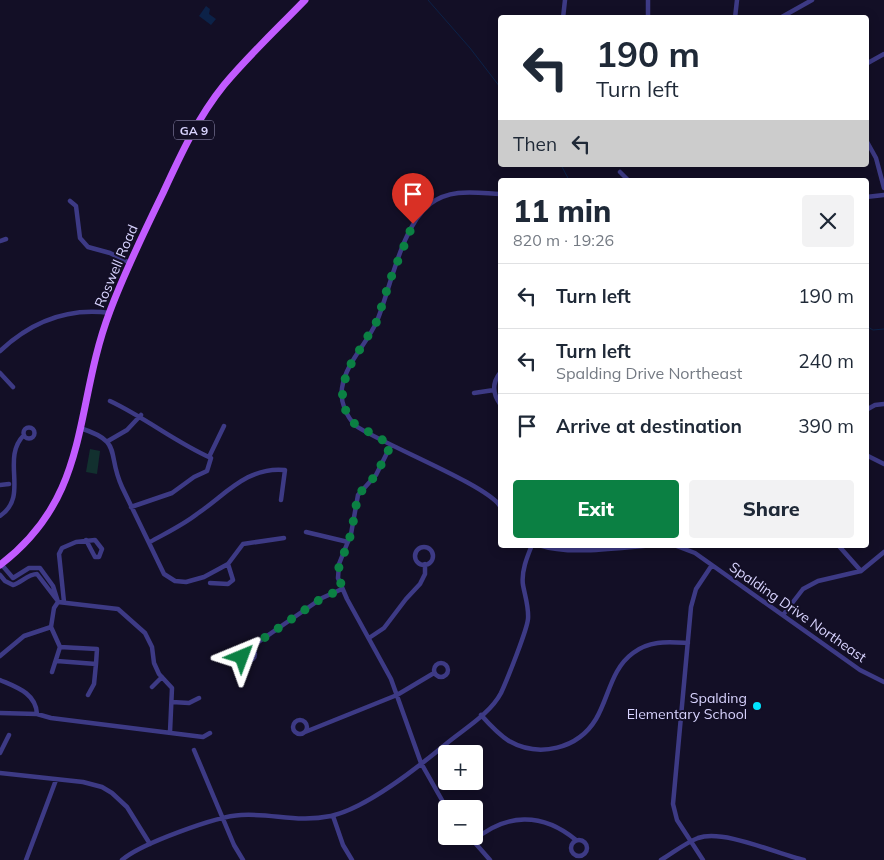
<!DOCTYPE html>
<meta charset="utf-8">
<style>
:root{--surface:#fff;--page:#f2f2f3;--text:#1f2937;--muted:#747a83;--line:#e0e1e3;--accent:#0b8043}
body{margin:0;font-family:Mulish,sans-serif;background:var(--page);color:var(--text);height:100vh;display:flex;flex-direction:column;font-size:19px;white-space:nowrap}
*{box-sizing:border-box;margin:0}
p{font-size:16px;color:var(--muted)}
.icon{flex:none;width:28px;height:28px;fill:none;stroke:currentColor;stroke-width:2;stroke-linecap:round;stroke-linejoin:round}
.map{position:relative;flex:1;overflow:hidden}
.drawer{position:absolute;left:498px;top:178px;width:371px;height:370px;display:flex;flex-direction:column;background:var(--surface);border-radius:5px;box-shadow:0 2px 12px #0003}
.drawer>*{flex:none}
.top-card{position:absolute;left:498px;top:15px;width:371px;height:152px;border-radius:5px;box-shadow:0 2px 12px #0003;background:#fff;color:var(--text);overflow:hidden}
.tools{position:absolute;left:438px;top:745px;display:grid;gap:10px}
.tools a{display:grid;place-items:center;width:45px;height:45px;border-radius:5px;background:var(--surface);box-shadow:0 2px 12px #0003;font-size:25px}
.pin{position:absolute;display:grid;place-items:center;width:42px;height:42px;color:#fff;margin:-51px -21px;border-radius:50% 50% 50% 0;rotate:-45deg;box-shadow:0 0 5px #0007}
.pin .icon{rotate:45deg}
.me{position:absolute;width:55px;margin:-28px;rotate:44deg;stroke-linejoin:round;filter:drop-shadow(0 0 4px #0008)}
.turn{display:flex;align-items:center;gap:18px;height:105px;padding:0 15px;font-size:22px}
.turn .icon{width:65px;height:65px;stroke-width:2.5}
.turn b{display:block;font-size:35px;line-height:42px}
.then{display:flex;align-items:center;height:48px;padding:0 15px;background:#0003;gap:10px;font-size:19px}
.round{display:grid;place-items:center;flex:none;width:52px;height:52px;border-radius:5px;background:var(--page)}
.summary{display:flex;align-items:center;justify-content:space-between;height:85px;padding:0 15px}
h1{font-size:30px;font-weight:800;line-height:38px}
.button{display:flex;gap:10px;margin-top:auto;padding:10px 15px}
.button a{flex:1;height:58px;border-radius:5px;background:var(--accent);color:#fff;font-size:20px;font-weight:800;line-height:58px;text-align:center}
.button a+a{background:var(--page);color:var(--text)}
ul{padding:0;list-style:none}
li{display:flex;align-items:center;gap:15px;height:65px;padding:0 15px;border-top:1px solid var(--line)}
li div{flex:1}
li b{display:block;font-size:19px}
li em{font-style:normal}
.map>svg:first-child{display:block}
.green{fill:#12302f}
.water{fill:#0c2248}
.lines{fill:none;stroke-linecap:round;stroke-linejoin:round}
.stream{stroke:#0c2248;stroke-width:1}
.street{stroke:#3d3a85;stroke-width:4.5}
.primary{stroke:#c25bff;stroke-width:7}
.route{stroke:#0b8043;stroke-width:9;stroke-dasharray:0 16.2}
.poi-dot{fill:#00e5ff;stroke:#130f26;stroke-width:2}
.labels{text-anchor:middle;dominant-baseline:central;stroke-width:4;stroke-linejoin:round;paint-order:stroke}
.shield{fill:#130f26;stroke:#9e99be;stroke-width:1}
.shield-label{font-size:12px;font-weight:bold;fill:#d9d4ff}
.street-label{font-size:14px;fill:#d9d4ff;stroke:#130f26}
.poi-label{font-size:14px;fill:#d9d4ff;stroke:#130f26;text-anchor:end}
</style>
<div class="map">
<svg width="884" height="860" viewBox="0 0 884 860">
<rect width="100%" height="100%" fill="#130f26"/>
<!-- green -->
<path class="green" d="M 90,449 L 100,451 L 97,474 L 86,472 Z"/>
<!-- water -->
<path class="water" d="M 206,6 L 210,9 L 209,14 L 216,19 L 211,25 L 199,16 Z"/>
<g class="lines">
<!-- stream -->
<path class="stream" d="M 428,0 L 470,48 L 500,87
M 561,165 L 569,180
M 866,326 L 873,330 L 884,329"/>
<!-- street -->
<path class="street" d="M 563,18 L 565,0
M 648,18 L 648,0
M 735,18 L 737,0
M 780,18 L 812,0
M 866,64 L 884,54
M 866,140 L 876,158 L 884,188
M 620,172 L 628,180
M 500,194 C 476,193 451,188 430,204 C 401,227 391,287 377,321 C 367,344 346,362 342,388 C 340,402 346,416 356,426 C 384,445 487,485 500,506
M 866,197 L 884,195
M 70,201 L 76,206 L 80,238 L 88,247 L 110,253 L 130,263
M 0,241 L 6,239
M 0,351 C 31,322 66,307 110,313
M 0,373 L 13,387
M 500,373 C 492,383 493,394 500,404
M 474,393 L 494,390
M 110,401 C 146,418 175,442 211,458 L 207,471 L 194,477 L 172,493 L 131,507
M 866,410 L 875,405 L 884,404
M23.5 433a5.5 5.5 0 1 1 11 0a5.5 5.5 0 1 1-11 0Z
M 80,428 C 124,442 106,452 122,487 L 164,574 L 175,581 L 186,582 L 204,577 L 228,564 L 243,544 L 284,538
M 108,441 L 127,430 L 141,415
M 391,445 L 376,475 L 358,495 L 351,534 L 339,564 L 338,578 L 347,599 L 391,679 L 421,763 L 447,809
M 866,455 L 884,464
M 209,457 L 224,426
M 0,485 L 9,484
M 0,516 C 30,496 0,459 24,435
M 306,532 L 348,542
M 150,542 C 166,533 183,525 197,514 C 225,495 248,466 285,470 L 281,500
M 539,545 C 571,556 621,547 656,545
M 674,545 L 695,553 L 860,670 L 884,682
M 838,545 L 861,571
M415 556a9 9 0 1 1 18 0a9 9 0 1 1-18 0Z
M 1,564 L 13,578 L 29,568 L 40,568 L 53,586 L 58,602
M 0,575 L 5,581 L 13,585 C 21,583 28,574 37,574 L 57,600
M 210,583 L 228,584 L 233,580 L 228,564
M 58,602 L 118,609 L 145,633 L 152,647 L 154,663 L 159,674 L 172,688 L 170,732
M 64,602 L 59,554 L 62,548 L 76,542 L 95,540 L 102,549 L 99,557 L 95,557 L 86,540
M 783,615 L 803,589 L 818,581 L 861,571 L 884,552
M 51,627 L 60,647 L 52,672
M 369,638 L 384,628 L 406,599 L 420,584 L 425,574 L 425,564
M 60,647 L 97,649 L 96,664
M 251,647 L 322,598 L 342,589
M241 654a7 7 0 1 1 14 0a7 7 0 1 1-14 0Z
M 0,656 L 24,636 L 51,627 L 54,608 L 58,602
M 57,661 L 96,664 L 94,684 L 88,695
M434 670a7 7 0 1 1 14 0a7 7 0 1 1-14 0Z
M 0,680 C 16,687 36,693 37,714
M 152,687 L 162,677
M 172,702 L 189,703 L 199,698
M 0,713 L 37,714 L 51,718 L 203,737 L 210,733
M 481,715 C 489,724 498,734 509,741 C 539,758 578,749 596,719 C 609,697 611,669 633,653 C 650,640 668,642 688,643
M293 727a7 7 0 1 1 14 0a7 7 0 1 1-14 0Z
M 305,732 L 397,695 L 434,673
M 194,750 L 234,845 L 243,860
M 0,753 L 9,735
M 0,773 L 83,782 L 102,787 L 112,793 L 127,807 L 150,844
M 333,816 L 343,845 L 352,860
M 469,836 L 490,860
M571 848a8 8 0 1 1 16 0a8 8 0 1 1-16 0Z
M 473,841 C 506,813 542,812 576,840
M 26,860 L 56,780
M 122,860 C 140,844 217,816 241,815 C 274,813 296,823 331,816 C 367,808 417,768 446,744 C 464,729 490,714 501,693 C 507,680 527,630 528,619 C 529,607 525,596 523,585 C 521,572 527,557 532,545
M 661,860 C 673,853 685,843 698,838 C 724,829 777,854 804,860
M 703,860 L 677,820 L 673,804 L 691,607 L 696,589 L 712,565"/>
<!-- primary -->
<path class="primary" d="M 0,565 C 92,495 73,408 110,311 C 125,271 144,232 163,193 C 180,156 198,117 224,85 C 249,55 278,28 305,0"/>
</g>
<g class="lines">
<!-- route -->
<path class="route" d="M 242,657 L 244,649 L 251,647 L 322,598 L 342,589 L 338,570 L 351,534 L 358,495 L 376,475 L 391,445 L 352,422 L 344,407 L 342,390 L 348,369 L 377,321 L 390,280 L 413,224"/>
</g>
<!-- markers -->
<circle class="poi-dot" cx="757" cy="706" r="5"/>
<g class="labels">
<!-- shield labels -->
<rect class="shield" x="174" y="120.5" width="40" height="19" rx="4"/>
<g class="shield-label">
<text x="194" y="130">GA 9</text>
</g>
<!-- street labels -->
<g class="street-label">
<text transform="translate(116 266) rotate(-67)">Roswell Road</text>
<text transform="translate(798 612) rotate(35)">Spalding Drive Northeast</text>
</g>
<!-- poi labels -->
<g class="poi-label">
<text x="747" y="698">Spalding<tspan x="747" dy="16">Elementary School</tspan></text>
</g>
</g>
</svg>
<div class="tools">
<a>+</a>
<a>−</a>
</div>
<div class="pin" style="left:413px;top:224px;background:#d93025"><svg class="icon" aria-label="arrive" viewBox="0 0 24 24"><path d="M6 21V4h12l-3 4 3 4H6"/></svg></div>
<svg class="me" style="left:242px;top:657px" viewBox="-20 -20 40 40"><path d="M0-17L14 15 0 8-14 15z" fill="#0b8043" stroke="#fff" stroke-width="4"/></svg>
<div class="top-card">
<div class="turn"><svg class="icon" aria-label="left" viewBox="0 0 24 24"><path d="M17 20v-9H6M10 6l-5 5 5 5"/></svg><div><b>190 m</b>Turn left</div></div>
<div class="then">Then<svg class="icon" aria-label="left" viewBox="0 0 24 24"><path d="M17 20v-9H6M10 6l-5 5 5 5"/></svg></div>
</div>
<section class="drawer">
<div class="summary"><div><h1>11 min</h1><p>820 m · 19:26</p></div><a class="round"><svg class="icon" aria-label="close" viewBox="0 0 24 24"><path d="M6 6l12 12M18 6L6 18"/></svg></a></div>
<ul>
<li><svg class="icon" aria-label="left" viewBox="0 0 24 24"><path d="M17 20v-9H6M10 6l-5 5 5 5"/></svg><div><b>Turn left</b></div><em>190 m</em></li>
<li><svg class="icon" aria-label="left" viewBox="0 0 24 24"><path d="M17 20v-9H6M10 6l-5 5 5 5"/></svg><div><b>Turn left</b><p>Spalding Drive Northeast</p></div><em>240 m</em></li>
<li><svg class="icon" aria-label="arrive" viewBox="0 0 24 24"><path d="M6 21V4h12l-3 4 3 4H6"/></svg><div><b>Arrive at destination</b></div><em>390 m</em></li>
</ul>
<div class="button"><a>Exit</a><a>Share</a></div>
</section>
</div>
